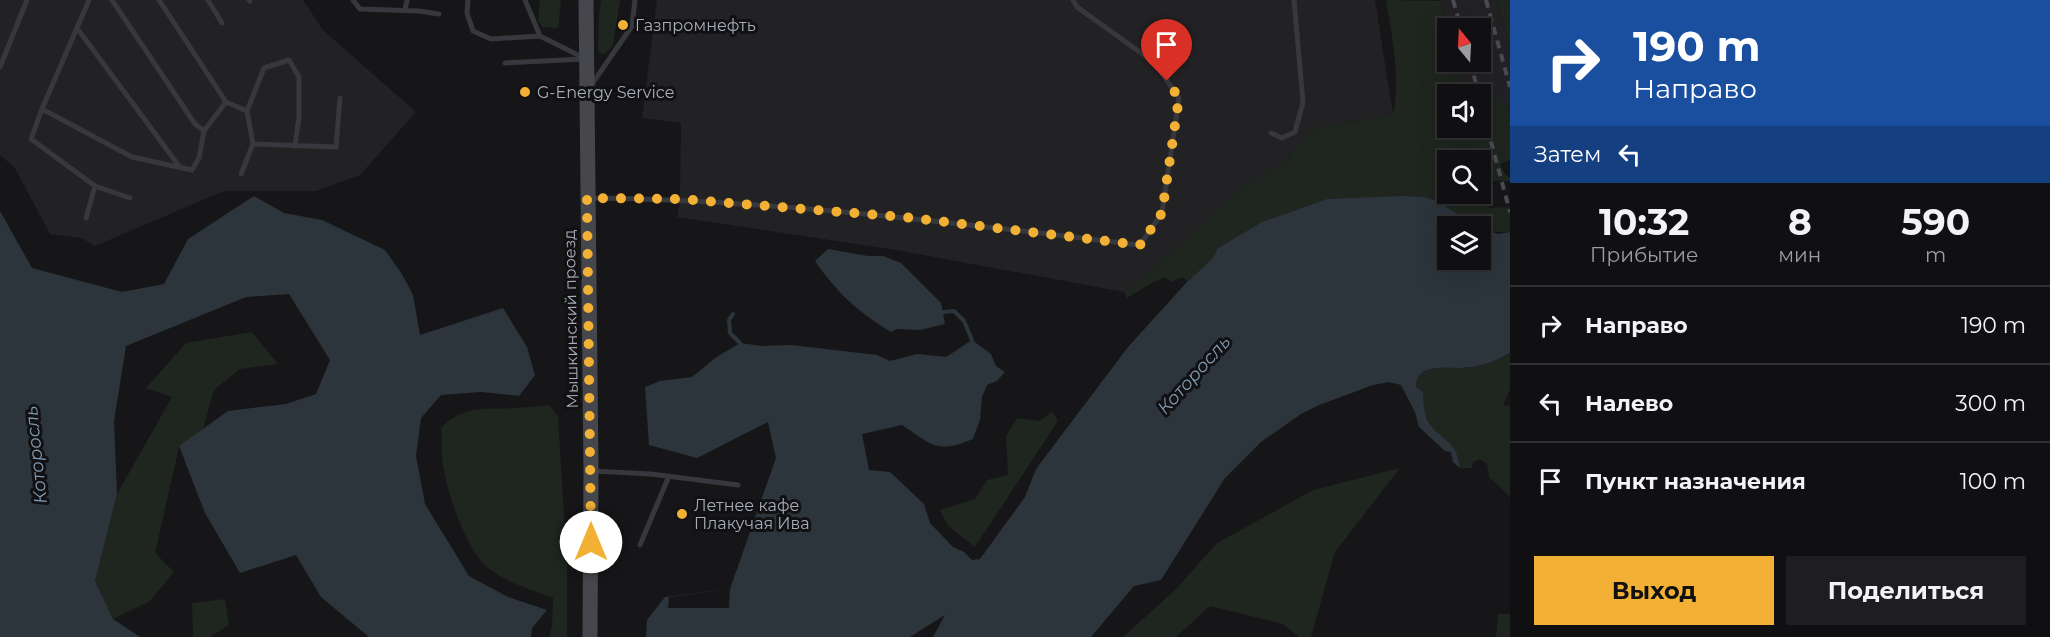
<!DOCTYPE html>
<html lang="ru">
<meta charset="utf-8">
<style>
:root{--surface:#101012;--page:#1e1e20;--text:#f1f3f6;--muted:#9c9d9f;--line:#303032;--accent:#f2b134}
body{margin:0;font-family:Montserrat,sans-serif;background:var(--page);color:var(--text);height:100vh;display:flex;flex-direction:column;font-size:22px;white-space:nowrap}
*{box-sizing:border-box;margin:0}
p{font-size:20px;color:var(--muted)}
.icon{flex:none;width:33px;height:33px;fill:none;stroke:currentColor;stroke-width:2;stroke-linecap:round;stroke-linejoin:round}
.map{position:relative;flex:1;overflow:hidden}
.drawer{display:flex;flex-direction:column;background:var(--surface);width:540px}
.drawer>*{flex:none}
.hud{background:#1a4fa0;color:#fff;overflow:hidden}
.needle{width:39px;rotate:342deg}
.tools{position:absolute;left:1437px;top:18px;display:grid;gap:12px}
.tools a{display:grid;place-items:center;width:54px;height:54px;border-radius:0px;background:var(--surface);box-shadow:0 6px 24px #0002,0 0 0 2px var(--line);font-size:30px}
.pin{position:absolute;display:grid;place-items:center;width:51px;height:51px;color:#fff;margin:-62px -26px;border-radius:50% 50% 50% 0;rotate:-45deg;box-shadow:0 0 6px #0007}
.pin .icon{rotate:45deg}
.me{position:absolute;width:66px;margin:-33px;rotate:0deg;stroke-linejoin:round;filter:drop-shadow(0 0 4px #0008)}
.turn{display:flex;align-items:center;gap:21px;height:126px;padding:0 24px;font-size:27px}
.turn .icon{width:78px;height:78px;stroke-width:2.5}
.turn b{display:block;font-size:42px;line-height:51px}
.then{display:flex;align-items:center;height:57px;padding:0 24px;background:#0003;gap:12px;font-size:22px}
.eta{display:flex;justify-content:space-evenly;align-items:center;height:102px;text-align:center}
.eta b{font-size:36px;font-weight:700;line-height:42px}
.button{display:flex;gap:12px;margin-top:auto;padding:12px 24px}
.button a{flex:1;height:69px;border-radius:0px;background:var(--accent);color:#111;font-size:24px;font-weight:700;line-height:69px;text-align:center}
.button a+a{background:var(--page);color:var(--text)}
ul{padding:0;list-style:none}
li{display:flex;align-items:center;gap:18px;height:78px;padding:0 24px;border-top:2px solid var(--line)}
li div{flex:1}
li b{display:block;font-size:22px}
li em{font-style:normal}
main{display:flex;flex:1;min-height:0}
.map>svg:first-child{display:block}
.built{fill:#222225}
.green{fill:#1e261f}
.water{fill:#2c353c}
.pier{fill:#161618}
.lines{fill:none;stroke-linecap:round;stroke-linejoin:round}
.stream{stroke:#2c353c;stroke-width:4}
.lane{stroke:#37383d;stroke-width:5}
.secondary{stroke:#45474d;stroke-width:15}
.rail{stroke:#4a4c52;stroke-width:4;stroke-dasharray:8 6;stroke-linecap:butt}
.route{stroke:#f2b134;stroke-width:10;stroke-dasharray:0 18}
.poi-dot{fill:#f2b134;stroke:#111113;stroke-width:2}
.labels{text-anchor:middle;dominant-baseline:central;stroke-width:6;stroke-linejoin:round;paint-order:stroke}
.poi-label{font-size:16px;fill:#a8adb8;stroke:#111113;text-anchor:start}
.street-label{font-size:16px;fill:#a8adb8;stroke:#111113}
.water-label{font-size:18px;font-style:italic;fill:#7f9bb3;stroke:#111113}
</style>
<main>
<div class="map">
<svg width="1510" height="637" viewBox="0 0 1510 637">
<rect width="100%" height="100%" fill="#161618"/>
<!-- built -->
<path class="built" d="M 0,0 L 303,0 L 323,30 L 416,112 L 360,175 L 316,191 L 224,191 L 95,246 L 81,238 L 50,234 L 15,168 L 0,155 Z
M 657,0 L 1375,0 L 1393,114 L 1309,130 L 1284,164 L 1246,184 L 1152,270 L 1124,292 L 896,250 L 677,217 L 680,199 L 681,123 L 642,118 Z
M 1441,0 L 1497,0 L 1510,50 L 1510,118 L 1508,110 L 1492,99 L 1481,102 L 1480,94 L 1465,94 L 1457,62 L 1480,62 L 1480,28 L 1448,28 Z"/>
<!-- green -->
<path class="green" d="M 540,0 L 561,0 L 558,28 L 542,27 L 538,20 Z
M 601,0 L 620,0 L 613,45 L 605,54 L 598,52 L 599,14 Z
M 1386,0 L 1441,1 L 1448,28 L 1448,62 L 1457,62 L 1465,94 L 1448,94 L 1448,128 L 1480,128 L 1481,102 L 1498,99 L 1505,104 L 1510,118 L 1510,160 L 1500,164 L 1505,174 L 1510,178 L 1510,181 L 1494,181 L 1481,175 L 1480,160 L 1448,160 L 1448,194 L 1463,194 L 1490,208 L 1510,207 L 1510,232 L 1490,232 L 1436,202 L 1327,199 L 1262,222 L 1218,248 L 1213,258 L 1187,282 L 1183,277 L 1172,282 L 1165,277 L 1150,284 L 1127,298 L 1124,292 L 1152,270 L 1236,193 L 1246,184 L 1284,164 L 1309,130 L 1393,114 C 1401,77 1392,37 1386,0 Z
M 1497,0 L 1510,0 L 1510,50 Z
M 252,332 L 278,364 L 240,369 L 214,390 L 203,429 L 179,447 L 155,553 L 174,572 L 150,601 L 113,619 L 95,581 L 117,494 L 172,397 L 146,388 L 186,343 Z
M 1510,353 L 1510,389 L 1503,405 L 1510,406 L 1510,497 L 1489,477 L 1487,464 L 1480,459 L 1473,462 L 1472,468 L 1460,468 C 1457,443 1439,440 1428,420 C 1423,412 1424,401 1423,392 L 1416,387 C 1416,365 1441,368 1456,368 C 1466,368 1479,366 1489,363 C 1496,361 1503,356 1510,353 Z
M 549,405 L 558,416 L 567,565 L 567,637 L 549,637 L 552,625 L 553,598 C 531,590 499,580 483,563 C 463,542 444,484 442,456 C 441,447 442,437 441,428 C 465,404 485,410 516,408 C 527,407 538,406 549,405 Z
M 1052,411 L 1058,421 L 975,547 L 948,526 L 940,510 L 975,499 L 987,480 L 1008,475 L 1006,436 L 1017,418 L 1040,421 Z
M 1400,468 L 1335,552 L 1311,637 L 1299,637 L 1283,624 L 1210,606 L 1176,637 L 1123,637 L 1176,589 L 1217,543 L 1313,490 Z
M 225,599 L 229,625 L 210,637 L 193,637 L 192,603 Z
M 1498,614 L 1510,614 L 1510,637 L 1496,637 Z"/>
<!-- water -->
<path class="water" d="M 254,196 L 284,213 L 322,220 L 385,250 L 402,274 L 413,295 L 420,335 L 503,308 L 527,347 L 535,375 L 519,396 L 481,392 L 441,395 L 421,418 L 416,456 L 425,504 L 469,576 L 508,597 L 547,610 L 532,628 L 531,637 L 369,637 L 321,597 L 296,555 L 240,573 L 205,513 L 179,446 L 228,411 L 286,404 L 316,394 L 330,360 L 289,294 L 246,297 L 126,346 L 114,421 L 117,494 L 95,581 L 113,619 L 140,637 L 0,637 L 0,211 L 32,268 L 122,292 L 164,284 L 188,239 Z
M 1402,196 L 1424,197 L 1436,201 L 1478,226 L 1448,226 L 1448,260 L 1480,260 L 1481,228 L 1498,234 L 1510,232 L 1510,353 C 1503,356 1496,361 1489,363 C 1479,366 1466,368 1456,368 C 1441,368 1416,365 1416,387 L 1423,392 C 1424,401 1423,412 1428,421 C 1441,442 1456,438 1460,468 L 1453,462 L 1451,452 L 1445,451 L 1419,427 L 1415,412 L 1401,385 L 1389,382 L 1373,385 L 1319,405 L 1301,414 L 1261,442 L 1225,478 L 1161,580 L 1134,586 L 1091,637 L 933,637 L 945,615 L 910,637 L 646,637 L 647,620 L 665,597 L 730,589 L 776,458 L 768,422 L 697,458 L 649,445 L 645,387 L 660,381 L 692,377 L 715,358 L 740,343 L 762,346 L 791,345 L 877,355 L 890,361 L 917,354 L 946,357 L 972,340 L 991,354 L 996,366 L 1005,372 L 997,381 L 987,385 L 982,397 L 980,420 L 973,439 C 937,454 932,445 902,425 L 862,434 L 869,470 L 890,472 L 924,504 L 930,523 L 953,547 L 964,552 L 972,560 L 980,559 L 1025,497 L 1036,469 L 1128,347 L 1187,282 L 1213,258 L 1218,248 L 1262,222 L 1327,199 Z
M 828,249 L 868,256 L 883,256 L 901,263 L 941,303 L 945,324 L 920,330 L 897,329 L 891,332 C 857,311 838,294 815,261 Z"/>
<!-- pier -->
<path class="pier" d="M 730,589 L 729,608 L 668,608 L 669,597 Z"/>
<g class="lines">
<!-- stream -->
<path class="stream" d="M 943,312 L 954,311 L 964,321 L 972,340
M 733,314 L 729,320 L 730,333 L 740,343"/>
<!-- lane -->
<path class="lane" d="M 112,0 L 195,124 L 204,131 L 199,158 L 192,170 L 132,157 L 42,109 L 31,139 L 95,186 L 130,198
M 159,0 L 226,102 L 247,111 L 253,144 L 336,147 L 340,98
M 208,0 L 222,23
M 249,0 L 250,1
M 353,0 L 360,9 L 419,11 L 439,14
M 468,0 L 467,13 L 473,31 L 491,39 L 540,36
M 525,0 L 540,36 L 584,58
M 405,10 L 407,0
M 77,28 L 179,166
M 505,63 L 584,59
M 0,67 L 27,0
M 592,84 L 632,26 L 635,0
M 42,109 L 89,0
M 247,111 L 264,68 L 289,60 L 299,77 L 299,117 L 295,146
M 204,131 L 226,102
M 1271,133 L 1282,138 L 1295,132 L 1303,102 L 1294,0
M 241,174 L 253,144
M 591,198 C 775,200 957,223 1140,245 L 1162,213 L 1179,98 L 1155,63 L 1077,7 L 1073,0
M 86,218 L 95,186
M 593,471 L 651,474 L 738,485
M 640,545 L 669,476"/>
<!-- secondary -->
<path class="secondary" d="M 586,0 L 591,471 L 590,637"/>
<!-- rail -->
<path class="rail" d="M 1453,0 L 1461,28
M 1486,0 L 1510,87
M 1470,62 L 1479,94
M 1480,101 L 1510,212"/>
</g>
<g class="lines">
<!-- route -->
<path class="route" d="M 591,542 L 587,198 L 680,199 L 903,217 L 1140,245 L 1162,213 L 1179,98 L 1167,81"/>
</g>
<!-- markers -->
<g class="poi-dot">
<circle cx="623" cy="25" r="6"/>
<circle cx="525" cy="92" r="6"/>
<circle cx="682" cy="514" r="6"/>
</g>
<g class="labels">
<!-- poi labels -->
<g class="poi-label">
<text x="635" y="25">Газпромнефть</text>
<text x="537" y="92">G-Energy Service</text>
<text x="694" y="505">Летнее кафе<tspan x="694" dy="18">Плакучая Ива</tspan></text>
</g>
<!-- street labels -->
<g class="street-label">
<text transform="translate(571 319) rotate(-91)">Мышкинский проезд</text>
</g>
<!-- water labels -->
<g class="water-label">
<text transform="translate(1194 375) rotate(-48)">Которосль</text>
<text transform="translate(36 455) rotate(-96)">Которосль</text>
</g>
</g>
</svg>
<div class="tools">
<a><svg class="needle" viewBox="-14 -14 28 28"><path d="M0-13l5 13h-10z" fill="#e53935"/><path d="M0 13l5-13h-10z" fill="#9c9d9f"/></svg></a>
<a><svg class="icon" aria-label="sound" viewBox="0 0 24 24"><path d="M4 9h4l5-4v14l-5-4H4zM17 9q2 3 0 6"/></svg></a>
<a><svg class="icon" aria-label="search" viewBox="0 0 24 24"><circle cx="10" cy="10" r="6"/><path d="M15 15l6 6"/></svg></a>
<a><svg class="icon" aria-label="layers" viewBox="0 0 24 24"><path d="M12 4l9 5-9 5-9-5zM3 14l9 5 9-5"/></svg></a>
</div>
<div class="pin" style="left:1167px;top:81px;background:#d93025"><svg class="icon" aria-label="arrive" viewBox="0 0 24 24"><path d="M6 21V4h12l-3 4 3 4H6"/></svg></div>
<svg class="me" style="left:591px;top:542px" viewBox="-20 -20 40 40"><circle r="19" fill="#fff"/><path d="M0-13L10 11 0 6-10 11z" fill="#f2b134"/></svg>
</div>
<section class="drawer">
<div class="hud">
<div class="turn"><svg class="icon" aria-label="right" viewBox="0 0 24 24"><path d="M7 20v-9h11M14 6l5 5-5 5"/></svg><div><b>190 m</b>Направо</div></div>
<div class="then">Затем<svg class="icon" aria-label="left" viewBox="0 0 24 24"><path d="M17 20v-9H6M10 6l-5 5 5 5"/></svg></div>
</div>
<div class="eta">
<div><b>10:32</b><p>Прибытие</p></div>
<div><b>8</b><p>мин</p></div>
<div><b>590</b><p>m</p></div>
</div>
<ul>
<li><svg class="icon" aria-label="right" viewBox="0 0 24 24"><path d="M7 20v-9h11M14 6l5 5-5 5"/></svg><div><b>Направо</b></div><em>190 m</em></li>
<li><svg class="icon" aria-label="left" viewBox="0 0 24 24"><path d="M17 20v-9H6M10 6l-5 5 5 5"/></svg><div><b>Налево</b></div><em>300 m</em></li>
<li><svg class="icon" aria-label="arrive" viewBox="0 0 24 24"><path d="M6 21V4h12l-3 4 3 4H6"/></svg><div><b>Пункт назначения</b></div><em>100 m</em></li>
</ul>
<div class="button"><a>Выход</a><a>Поделиться</a></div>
</section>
</main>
